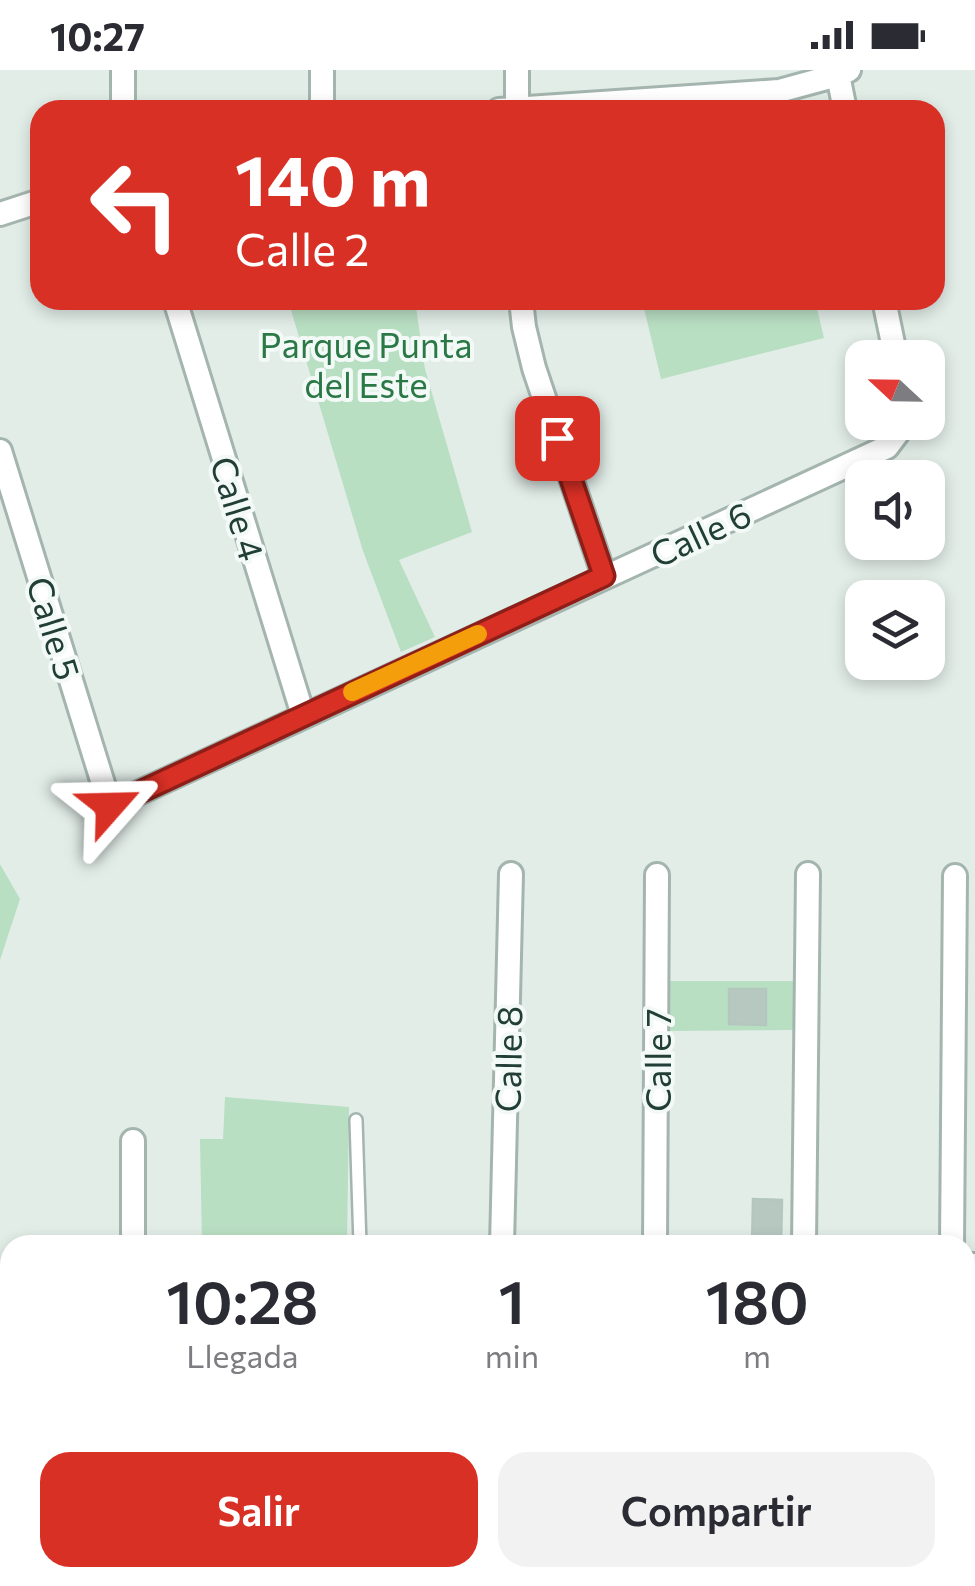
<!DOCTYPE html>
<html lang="es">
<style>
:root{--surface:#fff;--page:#f2f2f3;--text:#2b2b33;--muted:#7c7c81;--accent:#d93025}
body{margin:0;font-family:Commissioner,sans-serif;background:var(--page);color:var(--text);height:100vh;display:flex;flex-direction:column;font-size:38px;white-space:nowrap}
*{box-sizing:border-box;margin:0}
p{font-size:32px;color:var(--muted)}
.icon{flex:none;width:55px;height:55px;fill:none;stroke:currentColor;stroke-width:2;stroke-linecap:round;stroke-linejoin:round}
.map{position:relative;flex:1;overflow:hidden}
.panel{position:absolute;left:0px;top:1165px;width:975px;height:352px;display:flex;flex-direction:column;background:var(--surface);border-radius:30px 30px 0 0;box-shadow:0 5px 15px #0003}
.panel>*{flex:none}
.hud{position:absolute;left:30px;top:30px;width:915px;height:210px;border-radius:30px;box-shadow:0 5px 15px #0003;background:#d93025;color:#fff;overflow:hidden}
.needle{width:65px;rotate:292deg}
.fabs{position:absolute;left:845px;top:270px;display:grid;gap:20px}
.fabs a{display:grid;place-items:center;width:100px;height:100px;border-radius:20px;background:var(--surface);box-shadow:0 5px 15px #0003;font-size:50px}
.pin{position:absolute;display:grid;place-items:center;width:85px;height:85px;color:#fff;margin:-42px;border-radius:20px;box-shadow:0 5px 15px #0006}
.me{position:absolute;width:110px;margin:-55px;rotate:65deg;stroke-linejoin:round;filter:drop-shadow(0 0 8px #0008)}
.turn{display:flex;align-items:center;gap:35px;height:210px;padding:0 40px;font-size:45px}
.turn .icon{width:130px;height:130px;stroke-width:2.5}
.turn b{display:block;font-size:70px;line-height:85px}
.eta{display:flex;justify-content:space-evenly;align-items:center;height:170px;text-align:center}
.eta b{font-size:60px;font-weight:600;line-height:70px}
.primary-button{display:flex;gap:20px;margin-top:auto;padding:20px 40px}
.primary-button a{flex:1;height:115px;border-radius:30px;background:var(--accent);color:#fff;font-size:40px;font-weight:600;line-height:115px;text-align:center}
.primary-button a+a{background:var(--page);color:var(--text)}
.status{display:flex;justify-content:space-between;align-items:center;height:70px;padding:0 50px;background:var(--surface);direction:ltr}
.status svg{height:28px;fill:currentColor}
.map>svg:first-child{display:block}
.green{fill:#b9dfc3;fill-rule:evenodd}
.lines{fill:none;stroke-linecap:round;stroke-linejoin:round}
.river{stroke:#87cad5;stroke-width:45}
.building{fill:#b7c8c1;stroke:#b4c7bf;stroke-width:2.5}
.lane-casing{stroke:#a4b5af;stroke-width:16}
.street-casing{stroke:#a4b5af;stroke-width:28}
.lane{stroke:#fff;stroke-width:11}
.street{stroke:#fff;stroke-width:22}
.route-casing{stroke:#8d1f18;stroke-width:25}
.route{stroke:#d93025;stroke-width:18}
.slow{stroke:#f59e0b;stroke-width:18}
.labels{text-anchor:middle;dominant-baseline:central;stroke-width:8;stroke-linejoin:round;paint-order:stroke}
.park-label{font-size:35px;fill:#297846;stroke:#f3f9f6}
.street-label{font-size:35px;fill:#213f36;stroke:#f3f9f6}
</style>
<div class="status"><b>10:27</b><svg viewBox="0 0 49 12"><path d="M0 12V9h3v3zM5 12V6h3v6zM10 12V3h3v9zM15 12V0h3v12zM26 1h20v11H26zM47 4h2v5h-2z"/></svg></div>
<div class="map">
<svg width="975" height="1516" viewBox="0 0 975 1516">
<rect width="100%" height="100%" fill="#e2ede8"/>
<!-- green -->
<path class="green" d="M 288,230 L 415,230 L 425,299 L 472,462 L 399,490 L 435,567 L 401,582 L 363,481 Z
M 642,230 L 815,230 L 824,268 L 661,309 Z
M 0,794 L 20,829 L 0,890 Z
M 670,911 L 794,911 L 794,960 L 670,961 ZM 729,919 L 766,919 L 766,954 L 729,954 Z
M 225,1027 L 349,1037 L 347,1175 L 202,1175 L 200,1069 L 223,1069 Z
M 0,1316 L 10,1330 L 10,1508 L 213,1508 L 216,1516 L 0,1516 Z
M 414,1508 L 542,1508 L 542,1516 L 414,1516 Z
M 578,1508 L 780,1508 L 780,1516 L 578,1516 Z"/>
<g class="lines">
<!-- river -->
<path class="river" d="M 0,1397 L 10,1426
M 43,1508 L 46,1516"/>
</g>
<!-- building -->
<path class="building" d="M 729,919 L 766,919 L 766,955 L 729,954 Z
M 753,1129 L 782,1130 L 781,1175 L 752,1175 Z"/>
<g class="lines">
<defs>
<path id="lane" d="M 356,1050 L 360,1175
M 965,1336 L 975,1336
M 965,1467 L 975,1467"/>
<path id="street" d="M 838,5 L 845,40
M 123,40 L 123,0
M 322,40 L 322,0
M 499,40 L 779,21 L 838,5 L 849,0
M 517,40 L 517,0
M 0,144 L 40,131
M 175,230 L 303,645
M 521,230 L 524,257 L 534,298 L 604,506
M 884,230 L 896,288
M 0,381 L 110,736 L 887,377 L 902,357 L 903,352
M 133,1071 L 133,1175
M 502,1175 L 511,804
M 655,1175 L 657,805
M 804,1175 L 808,804
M 952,1175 L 955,806
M 965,1195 L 975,1195
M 334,1508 L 335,1516
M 561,1516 L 562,1508
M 799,1516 L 799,1508"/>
</defs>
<!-- lane casing -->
<use href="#lane" class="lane-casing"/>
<!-- street casing -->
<use href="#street" class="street-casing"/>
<!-- lane -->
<use href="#lane" class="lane"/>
<!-- street -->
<use href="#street" class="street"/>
</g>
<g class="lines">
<defs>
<path id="route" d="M 110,736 L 604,506 L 557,368"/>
</defs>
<!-- route casing -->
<use href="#route" class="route-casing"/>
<!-- route -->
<use href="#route" class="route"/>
<!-- slow -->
<path class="slow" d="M 352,622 L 478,564"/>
</g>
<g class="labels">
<!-- park labels -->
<g class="park-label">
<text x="366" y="273">Parque Punta<tspan x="366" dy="40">del Este</tspan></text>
</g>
<!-- street labels -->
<g class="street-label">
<text transform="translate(239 438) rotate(73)">Calle 4</text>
<text transform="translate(700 463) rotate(-25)">Calle 6</text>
<text transform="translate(55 558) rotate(73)">Calle 5</text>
<text transform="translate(507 989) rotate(-89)">Calle 8</text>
<text transform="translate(656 990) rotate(-90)">Calle 7</text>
</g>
</g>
</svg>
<div class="fabs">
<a><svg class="needle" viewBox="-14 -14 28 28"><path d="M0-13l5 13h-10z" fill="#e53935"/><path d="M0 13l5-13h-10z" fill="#7c7c81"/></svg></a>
<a><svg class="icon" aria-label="sound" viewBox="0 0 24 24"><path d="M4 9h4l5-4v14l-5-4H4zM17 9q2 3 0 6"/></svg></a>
<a><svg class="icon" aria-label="layers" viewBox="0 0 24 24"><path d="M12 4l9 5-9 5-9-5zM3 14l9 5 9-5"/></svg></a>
</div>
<div class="pin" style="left:557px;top:368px;background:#d93025"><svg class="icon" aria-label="arrive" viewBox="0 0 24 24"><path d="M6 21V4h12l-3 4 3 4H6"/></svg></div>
<svg class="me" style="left:110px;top:736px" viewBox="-20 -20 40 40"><path d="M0-17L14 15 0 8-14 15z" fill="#d93025" stroke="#fff" stroke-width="4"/></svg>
<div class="hud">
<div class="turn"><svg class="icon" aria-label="left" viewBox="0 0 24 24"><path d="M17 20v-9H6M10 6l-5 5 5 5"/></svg><div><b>140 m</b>Calle 2</div></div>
</div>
<section class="panel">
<div class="eta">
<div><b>10:28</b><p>Llegada</p></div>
<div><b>1</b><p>min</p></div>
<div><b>180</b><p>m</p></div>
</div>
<div class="primary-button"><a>Salir</a><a>Compartir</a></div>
</section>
</div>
